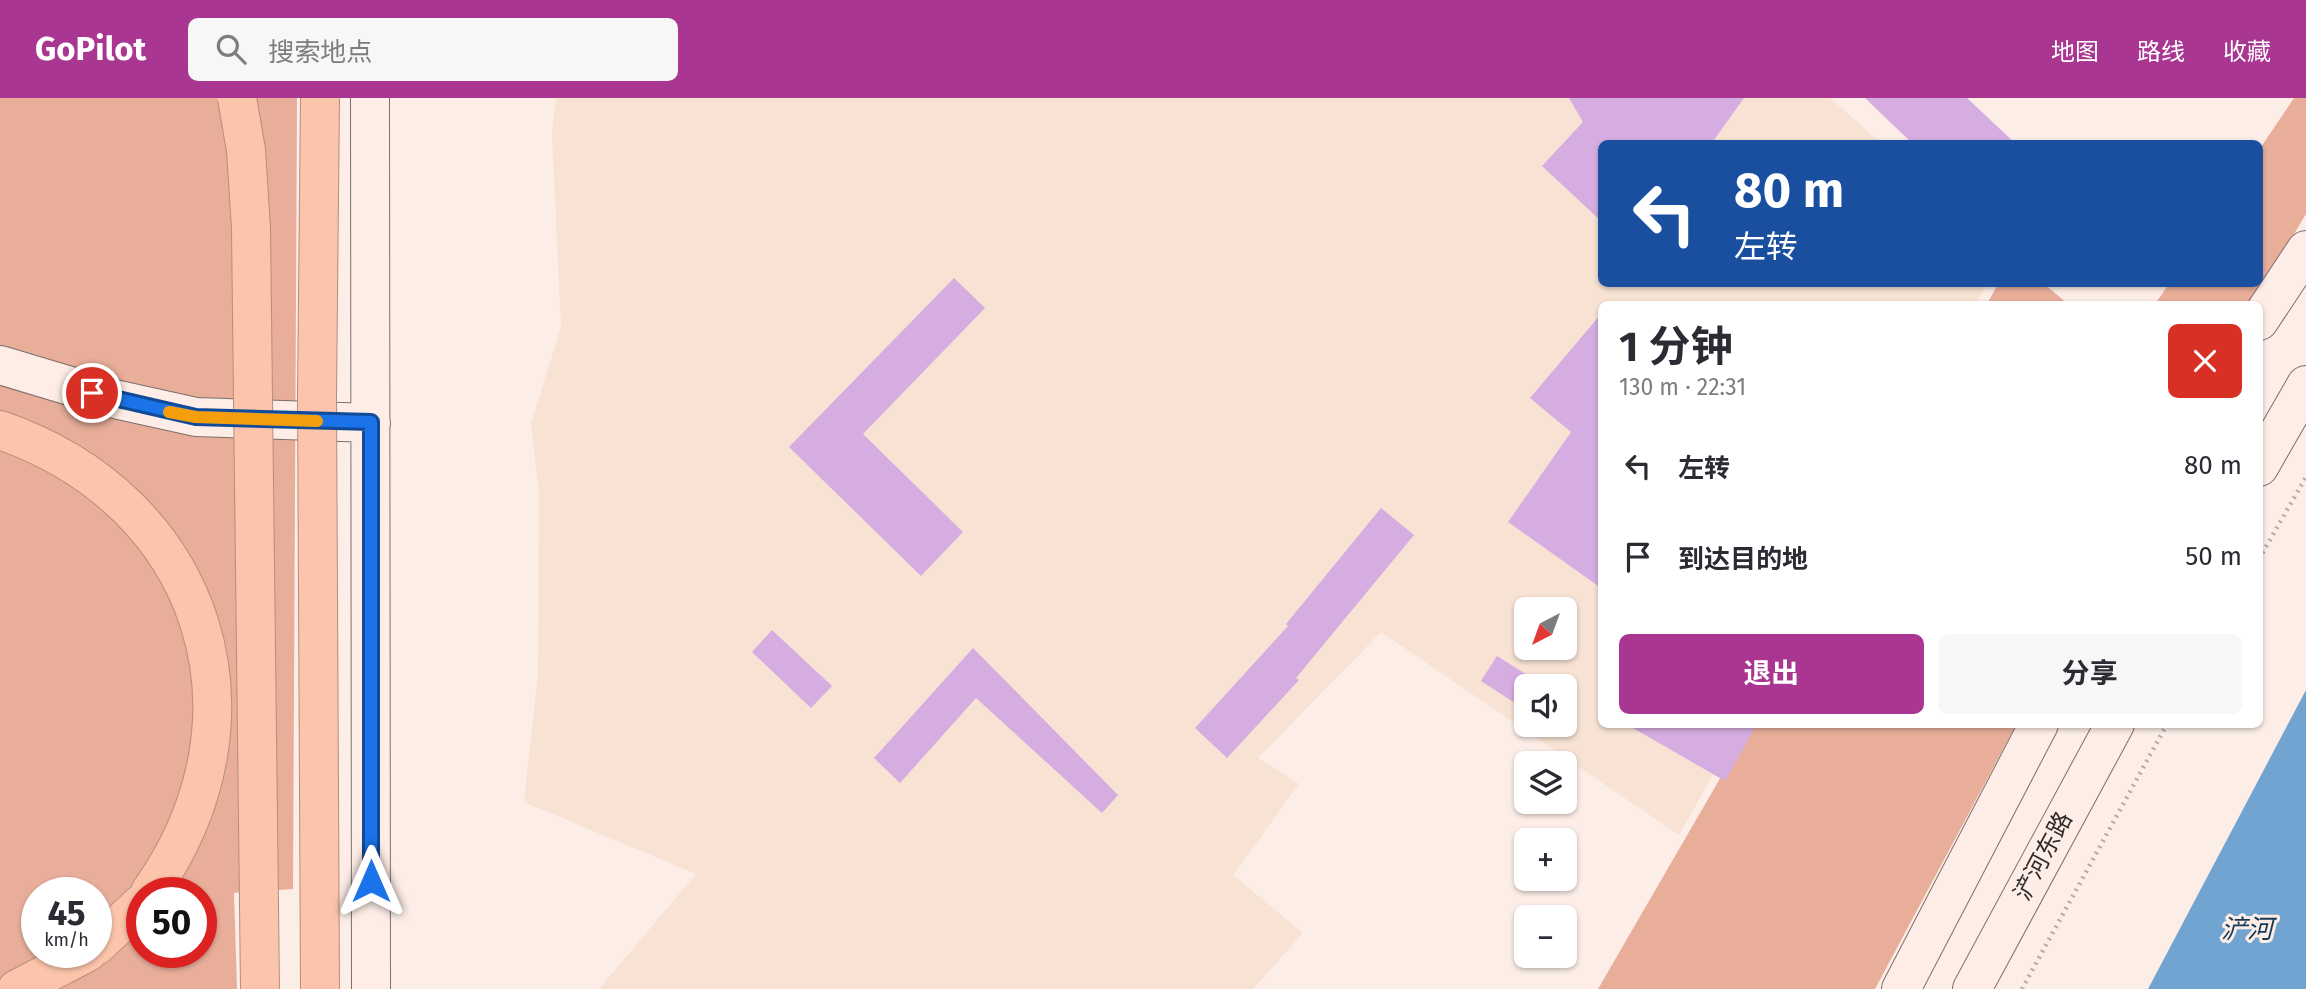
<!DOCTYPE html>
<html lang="zh">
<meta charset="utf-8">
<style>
:root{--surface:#fff;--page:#f7f7f7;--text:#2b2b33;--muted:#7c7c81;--accent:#a93691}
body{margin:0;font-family:"Fira Sans","Noto Sans SC",sans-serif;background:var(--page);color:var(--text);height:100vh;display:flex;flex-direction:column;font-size:26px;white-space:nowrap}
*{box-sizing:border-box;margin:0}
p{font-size:23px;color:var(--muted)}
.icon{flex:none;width:38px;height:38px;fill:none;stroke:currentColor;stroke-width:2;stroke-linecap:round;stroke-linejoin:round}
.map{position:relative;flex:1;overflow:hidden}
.panel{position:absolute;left:1598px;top:203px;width:665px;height:427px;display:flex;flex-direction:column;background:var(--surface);border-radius:10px;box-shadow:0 2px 5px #0004}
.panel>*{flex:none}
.guide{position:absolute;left:1598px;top:42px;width:665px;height:147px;border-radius:10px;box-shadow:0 2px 5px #0004;background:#1a4fa0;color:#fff;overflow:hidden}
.needle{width:46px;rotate:221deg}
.buttons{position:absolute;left:1514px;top:499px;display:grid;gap:14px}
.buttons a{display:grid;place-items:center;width:63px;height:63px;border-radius:10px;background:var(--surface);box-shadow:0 2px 5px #0004;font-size:35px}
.speed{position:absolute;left:21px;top:779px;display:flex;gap:14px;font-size:35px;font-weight:700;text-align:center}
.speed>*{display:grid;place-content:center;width:91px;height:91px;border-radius:50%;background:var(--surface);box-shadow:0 2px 5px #0004;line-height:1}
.speed small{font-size:18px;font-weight:400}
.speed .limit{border:10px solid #d22;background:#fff;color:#111}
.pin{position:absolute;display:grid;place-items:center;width:60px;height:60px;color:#fff;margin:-30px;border:4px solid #fff;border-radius:50%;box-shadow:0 2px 7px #0007}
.me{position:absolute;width:77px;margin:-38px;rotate:0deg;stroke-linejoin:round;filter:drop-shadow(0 0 5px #0008)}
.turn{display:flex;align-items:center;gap:24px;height:147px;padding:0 21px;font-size:32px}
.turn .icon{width:91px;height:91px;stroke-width:2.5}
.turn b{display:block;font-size:49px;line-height:60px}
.round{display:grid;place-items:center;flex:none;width:74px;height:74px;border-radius:10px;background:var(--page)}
.overview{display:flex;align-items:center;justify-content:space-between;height:119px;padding:0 21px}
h1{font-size:42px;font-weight:700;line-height:52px}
.cta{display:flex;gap:14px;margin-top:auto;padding:14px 21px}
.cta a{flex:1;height:80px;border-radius:10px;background:var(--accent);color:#fff;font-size:28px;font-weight:700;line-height:80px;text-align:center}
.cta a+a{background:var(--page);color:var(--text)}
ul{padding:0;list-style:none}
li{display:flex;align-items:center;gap:21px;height:91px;padding:0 21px}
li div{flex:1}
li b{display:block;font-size:26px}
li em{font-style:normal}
header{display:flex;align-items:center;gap:42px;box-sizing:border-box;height:98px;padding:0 35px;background:var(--accent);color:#fff}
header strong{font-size:33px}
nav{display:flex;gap:38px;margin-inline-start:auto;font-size:24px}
.search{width:490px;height:63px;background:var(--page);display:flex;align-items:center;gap:18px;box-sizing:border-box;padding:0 24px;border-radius:10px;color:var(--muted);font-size:26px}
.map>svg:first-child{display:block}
.industrial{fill:#f7e2d4;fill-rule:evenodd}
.green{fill:#e8ae9a;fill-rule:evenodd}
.water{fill:#72a4d1}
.building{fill:#d6ade1}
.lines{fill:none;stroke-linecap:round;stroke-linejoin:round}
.secondary-casing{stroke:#7c6f6a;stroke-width:40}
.highway-casing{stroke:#b48e7e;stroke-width:40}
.path{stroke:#b6aaa5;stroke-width:4.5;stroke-dasharray:2 5;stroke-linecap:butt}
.secondary{stroke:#feede6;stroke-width:38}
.highway{stroke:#fbc4ab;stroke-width:38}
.highway-bridge-casing{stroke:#b48e7e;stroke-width:40;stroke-linecap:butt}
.highway-bridge{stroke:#fbc4ab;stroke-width:38}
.route-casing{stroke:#114b97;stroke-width:18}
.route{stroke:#1a73e8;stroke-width:12}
.slow{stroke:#f59e0b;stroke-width:12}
.labels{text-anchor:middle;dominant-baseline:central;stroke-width:6;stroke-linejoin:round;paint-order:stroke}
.street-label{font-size:24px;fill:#302b29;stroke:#fcede7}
.water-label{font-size:26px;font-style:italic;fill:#143958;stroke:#fcede7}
</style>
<header>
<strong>GoPilot</strong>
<div class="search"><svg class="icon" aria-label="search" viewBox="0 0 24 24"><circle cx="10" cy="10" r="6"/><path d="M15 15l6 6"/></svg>搜索地点</div>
<nav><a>地图</a><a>路线</a><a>收藏</a></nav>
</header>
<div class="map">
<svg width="2306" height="891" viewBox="0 0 2306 891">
<rect width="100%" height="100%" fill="#fcede7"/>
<!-- industrial -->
<path class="industrial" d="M 556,0 L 1830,0 L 1881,45 L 1601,46 L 1601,186 L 1987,186 L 1976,206 L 1601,206 L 1601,626 L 1741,627 L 1679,737 L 1381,534 L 1258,660 L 1299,686 L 1233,777 L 1303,835 L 1253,891 L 599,891 L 696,776 L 524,704 L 538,576 L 539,393 L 531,326 L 561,229 L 552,35 ZM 1526,511 L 1564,511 L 1564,550 L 1526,550 ZM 1526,588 L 1564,588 L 1564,626 L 1526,626 Z"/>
<!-- green -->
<path class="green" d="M 0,0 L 297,0 L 293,791 L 234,795 L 237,891 L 0,891 ZM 37,794 L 96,794 L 96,854 L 37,854 ZM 142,794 L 201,794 L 201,854 L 142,854 Z
M 2294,0 L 2306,0 L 2306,116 L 2252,206 L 2155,206 L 2169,186 L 2259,186 L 2259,52 Z
M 1998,186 L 2044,186 L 2068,206 L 1987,206 Z
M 1751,627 L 2016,627 L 1875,891 L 1598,891 Z"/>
<!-- water -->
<path class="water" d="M 2306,592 L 2306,891 L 2148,891 Z"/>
<!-- building -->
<path class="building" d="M 1569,0 L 1744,0 L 1711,46 L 1601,46 L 1601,123 L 1542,68 L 1583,24 Z
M 1865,0 L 1967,0 L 2016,46 L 1913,46 Z
M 954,180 L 985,210 L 863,336 L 963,434 L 921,478 L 789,349 Z
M 1601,216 L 1601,490 L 1508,424 L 1571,334 L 1530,300 Z
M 1381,410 L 1414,437 L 1296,580 L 1299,582 L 1227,660 L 1195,630 L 1288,528 L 1286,526 Z
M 772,532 L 832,588 L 811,610 L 752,554 Z
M 973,550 L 1118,697 L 1102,715 L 976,600 L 900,685 L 874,660 Z
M 1497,558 L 1535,582 L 1530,588 L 1526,588 L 1526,595 L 1518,607 L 1481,583 Z
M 1626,626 L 1757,626 L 1725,683 Z"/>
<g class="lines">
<defs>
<path id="secondary" d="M 370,0 L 371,891
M 2259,223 L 2306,152
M 0,267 L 110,300 L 196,319 L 371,325
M 2259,369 L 2306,287
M 1901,891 L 2039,626
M 1972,891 L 2115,626"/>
<path id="highway" d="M 0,332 C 205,403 275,617 150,794
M 96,848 L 142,805
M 17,891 L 88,854"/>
</defs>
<!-- secondary casing -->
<use href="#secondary" class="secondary-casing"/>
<!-- highway casing -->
<use href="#highway" class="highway-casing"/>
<!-- path -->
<path class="path" d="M 2259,461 L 2306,379
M 2022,891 L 2167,626"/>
<!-- secondary -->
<use href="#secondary" class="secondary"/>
<!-- highway -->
<use href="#highway" class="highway"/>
<defs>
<path id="highway-bridge" d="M 237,0 L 246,52 L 251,130 L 260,891
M 320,0 L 317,298 L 320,891"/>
</defs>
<!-- highway-bridge casing -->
<use href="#highway-bridge" class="highway-bridge-casing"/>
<!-- highway-bridge -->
<use href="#highway-bridge" class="highway-bridge"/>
</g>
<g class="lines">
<defs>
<path id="route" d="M 92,295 L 196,319 L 371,324 L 371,783"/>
</defs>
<!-- route casing -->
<use href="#route" class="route-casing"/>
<!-- route -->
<use href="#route" class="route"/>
<!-- slow -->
<path class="slow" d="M 169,314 L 196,319 L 317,323"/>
</g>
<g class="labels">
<!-- street labels -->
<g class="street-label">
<text transform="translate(2043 758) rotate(-62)">浐河东路</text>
</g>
<!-- water labels -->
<g class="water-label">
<text x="2247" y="831">浐河</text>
</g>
</g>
</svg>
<div class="buttons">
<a><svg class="needle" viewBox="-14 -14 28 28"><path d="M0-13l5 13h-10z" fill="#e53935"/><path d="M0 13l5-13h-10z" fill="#7c7c81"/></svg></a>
<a><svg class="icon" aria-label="sound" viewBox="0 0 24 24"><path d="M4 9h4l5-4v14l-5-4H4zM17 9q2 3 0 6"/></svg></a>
<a><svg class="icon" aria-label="layers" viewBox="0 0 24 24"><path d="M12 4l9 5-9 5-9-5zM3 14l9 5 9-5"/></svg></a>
<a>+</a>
<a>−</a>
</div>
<div class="speed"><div>45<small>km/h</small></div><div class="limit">50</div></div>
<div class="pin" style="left:92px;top:295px;background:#d93025"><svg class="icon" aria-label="arrive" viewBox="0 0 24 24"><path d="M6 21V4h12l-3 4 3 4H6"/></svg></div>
<svg class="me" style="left:371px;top:783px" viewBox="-20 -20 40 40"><path d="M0-17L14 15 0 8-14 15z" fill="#1a73e8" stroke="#fff" stroke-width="4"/></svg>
<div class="guide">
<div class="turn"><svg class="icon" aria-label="left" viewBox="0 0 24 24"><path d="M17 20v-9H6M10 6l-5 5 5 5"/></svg><div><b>80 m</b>左转</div></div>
</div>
<section class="panel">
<div class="overview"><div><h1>1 分钟</h1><p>130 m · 22:31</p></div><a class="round" style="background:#d93025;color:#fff"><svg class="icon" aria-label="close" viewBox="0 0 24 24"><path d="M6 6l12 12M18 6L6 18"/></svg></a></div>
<ul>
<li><svg class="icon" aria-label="left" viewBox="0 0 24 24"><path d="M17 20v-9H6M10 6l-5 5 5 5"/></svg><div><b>左转</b></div><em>80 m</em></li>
<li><svg class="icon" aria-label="arrive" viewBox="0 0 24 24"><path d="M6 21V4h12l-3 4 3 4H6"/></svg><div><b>到达目的地</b></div><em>50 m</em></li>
</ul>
<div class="cta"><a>退出</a><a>分享</a></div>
</section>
</div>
